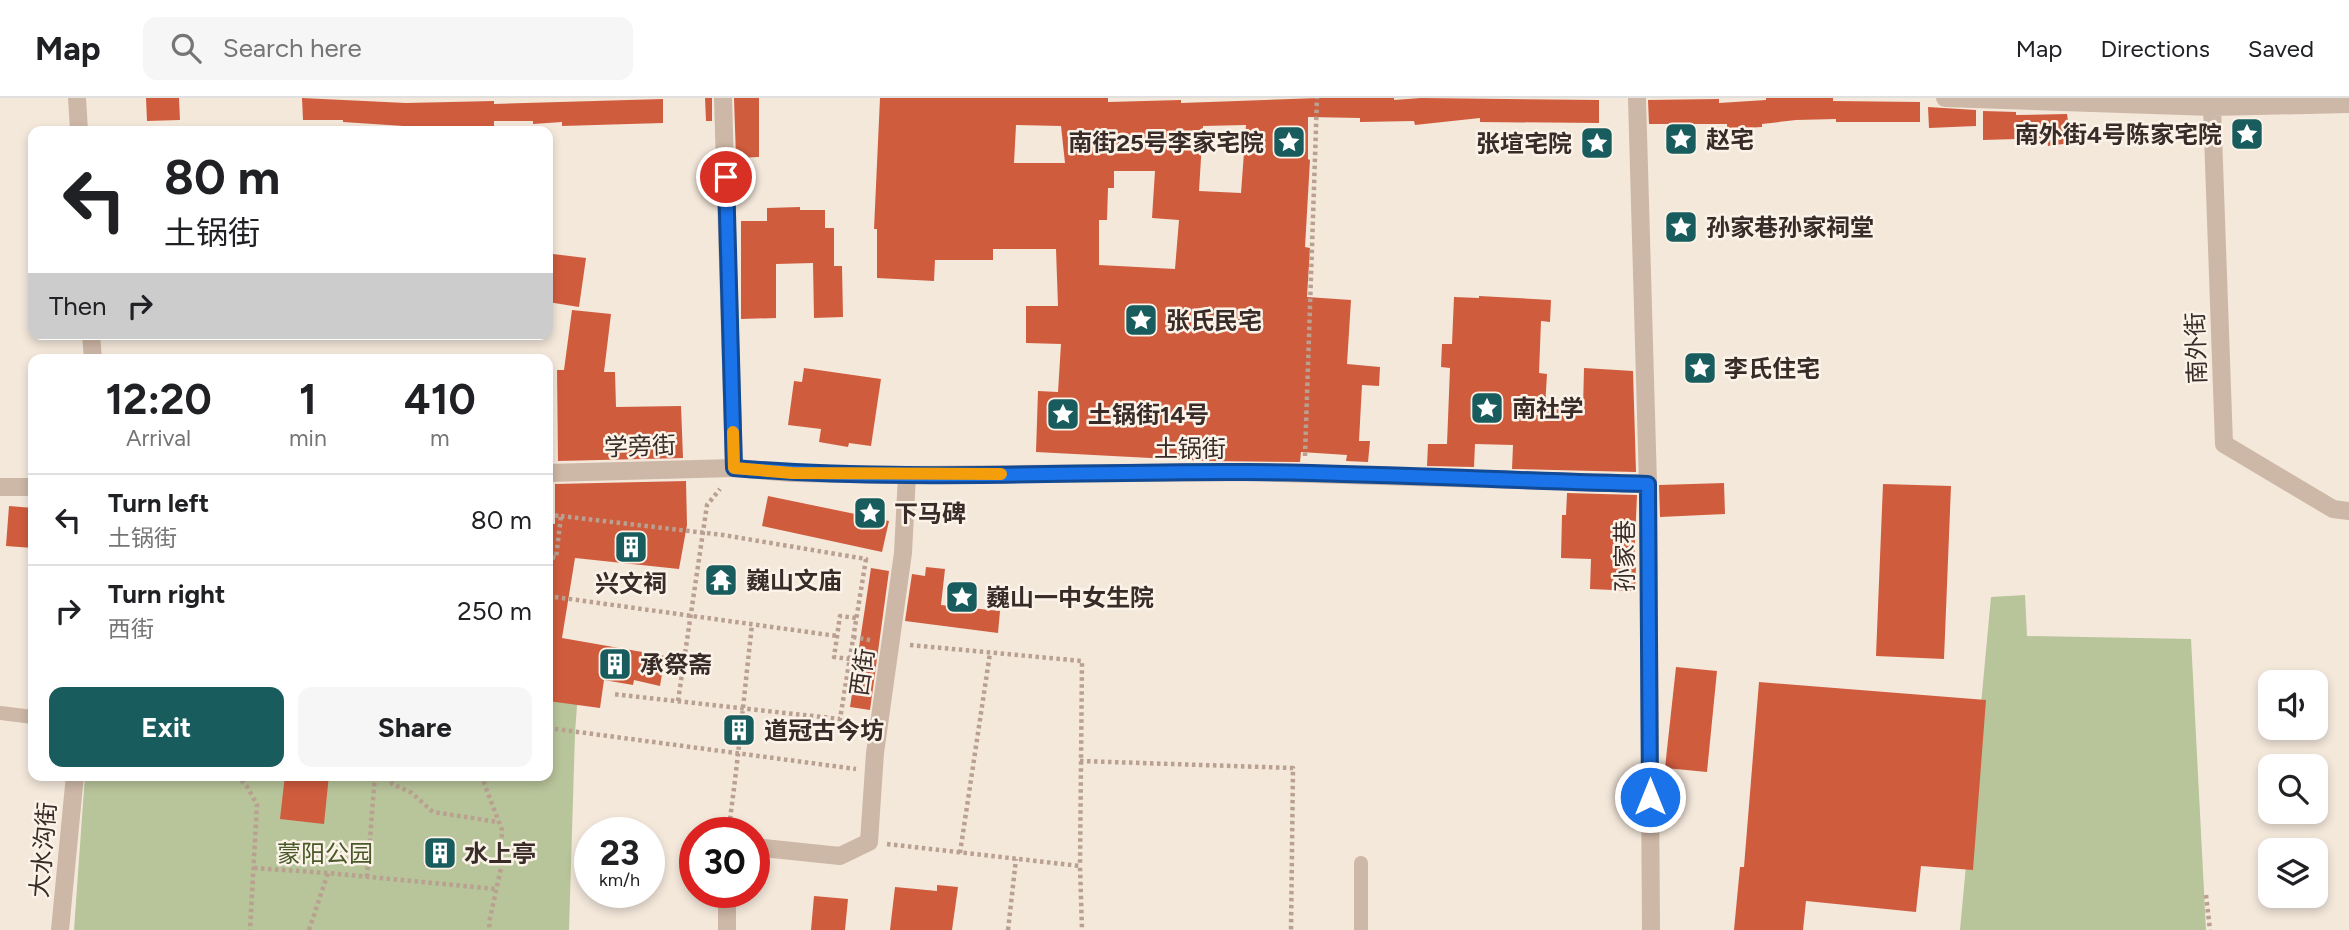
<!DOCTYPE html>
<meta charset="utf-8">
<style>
:root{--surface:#fff;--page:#f6f6f6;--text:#202124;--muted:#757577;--line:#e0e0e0;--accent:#195c5e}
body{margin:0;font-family:Figtree,"Noto Sans SC",sans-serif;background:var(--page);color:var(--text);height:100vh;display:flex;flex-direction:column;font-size:26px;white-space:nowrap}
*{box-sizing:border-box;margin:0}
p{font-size:23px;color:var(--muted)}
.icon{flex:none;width:38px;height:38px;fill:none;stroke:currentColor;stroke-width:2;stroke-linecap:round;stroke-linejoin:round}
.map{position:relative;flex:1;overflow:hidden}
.drawer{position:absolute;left:28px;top:256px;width:525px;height:427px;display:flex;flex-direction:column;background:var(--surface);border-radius:14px;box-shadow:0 4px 10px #0003}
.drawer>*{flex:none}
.guide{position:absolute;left:28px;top:28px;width:525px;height:214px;border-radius:14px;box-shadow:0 4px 10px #0003;background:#fff;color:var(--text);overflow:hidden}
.fabs{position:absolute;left:2258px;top:572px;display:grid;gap:14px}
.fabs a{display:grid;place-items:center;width:70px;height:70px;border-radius:14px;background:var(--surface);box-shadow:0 4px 10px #0003;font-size:35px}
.speed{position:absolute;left:574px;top:719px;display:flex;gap:14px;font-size:35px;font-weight:700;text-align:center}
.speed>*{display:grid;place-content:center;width:91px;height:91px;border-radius:50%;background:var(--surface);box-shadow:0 4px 10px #0003;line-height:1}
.speed small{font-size:18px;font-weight:400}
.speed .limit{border:10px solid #d22;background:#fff;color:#111}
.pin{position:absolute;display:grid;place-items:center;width:60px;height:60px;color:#fff;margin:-30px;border:4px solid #fff;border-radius:50%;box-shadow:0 2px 7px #0007}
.me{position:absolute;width:77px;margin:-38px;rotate:0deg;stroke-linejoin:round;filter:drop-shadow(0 0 5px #0008)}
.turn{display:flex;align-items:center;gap:24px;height:147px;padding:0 21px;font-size:32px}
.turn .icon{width:91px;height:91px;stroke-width:2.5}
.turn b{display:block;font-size:49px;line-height:60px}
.then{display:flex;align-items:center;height:66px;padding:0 21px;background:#0003;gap:14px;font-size:26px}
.eta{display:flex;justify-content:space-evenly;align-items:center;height:119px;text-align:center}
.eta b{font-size:42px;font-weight:700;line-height:49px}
.button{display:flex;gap:14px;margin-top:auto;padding:14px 21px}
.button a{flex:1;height:80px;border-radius:14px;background:var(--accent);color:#fff;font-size:28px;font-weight:700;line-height:80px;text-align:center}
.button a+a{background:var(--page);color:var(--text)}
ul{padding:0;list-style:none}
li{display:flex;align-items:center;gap:21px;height:91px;padding:0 21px;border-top:2px solid var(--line)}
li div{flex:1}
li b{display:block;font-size:26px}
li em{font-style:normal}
header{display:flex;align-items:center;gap:42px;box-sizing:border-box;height:98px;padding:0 35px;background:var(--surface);border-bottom:2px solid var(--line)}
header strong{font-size:33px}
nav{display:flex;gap:38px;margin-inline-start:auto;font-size:24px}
.search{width:490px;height:63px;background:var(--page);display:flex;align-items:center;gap:18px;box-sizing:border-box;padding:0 24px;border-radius:14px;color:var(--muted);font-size:26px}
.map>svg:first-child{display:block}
.green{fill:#b8c49a}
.building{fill:#d05c3e;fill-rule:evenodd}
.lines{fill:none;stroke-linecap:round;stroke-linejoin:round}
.path{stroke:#b9a090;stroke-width:4.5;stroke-dasharray:3.5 3.5;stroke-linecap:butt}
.service{stroke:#cdb7a6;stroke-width:14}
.pedestrian{stroke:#cdb7a6;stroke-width:18}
.minor{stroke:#cdb7a6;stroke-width:18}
.route-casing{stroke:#114b97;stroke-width:18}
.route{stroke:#1a73e8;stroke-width:12}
.slow{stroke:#f59e0b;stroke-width:12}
.labels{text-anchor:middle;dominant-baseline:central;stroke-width:5;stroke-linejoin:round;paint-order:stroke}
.poi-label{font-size:24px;font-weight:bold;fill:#392c28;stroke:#fbf2e8;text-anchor:start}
.street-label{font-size:24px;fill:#392c28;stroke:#fbf2e8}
.park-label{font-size:24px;fill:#495929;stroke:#fbf2e8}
</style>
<header>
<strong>Map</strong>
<div class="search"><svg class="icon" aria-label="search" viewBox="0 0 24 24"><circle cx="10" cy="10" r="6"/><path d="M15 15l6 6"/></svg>Search here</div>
<nav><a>Map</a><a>Directions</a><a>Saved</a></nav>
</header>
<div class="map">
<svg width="2349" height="832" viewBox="0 0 2349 832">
<rect width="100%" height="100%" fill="#f4e8db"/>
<!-- green -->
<path class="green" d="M 2025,497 L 2027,538 L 2191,541 L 2206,832 L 1960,832 L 1991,499 Z
M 548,576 L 579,581 L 575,635 L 569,832 L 74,832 L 85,677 L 548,677 Z"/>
<!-- building -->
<path class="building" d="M 146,0 L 179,0 L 180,22 L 147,23 Z
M 302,0 L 406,5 L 494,3 L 494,6 L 663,1 L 663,25 L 562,28 L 562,24 L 533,26 L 533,23 L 494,23 L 494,28 L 419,29 L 343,24 L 343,22 L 303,22 Z
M 705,0 L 712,0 L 712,23 L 706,23 Z
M 734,0 L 759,0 L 759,59 L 736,60 Z
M 880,0 L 1108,0 L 1108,4 L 1181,2 L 1181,5 L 1319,0 L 1394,0 L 1394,2 L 1421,0 L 1599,2 L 1599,25 L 1480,24 L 1480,20 L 1415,27 L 1414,23 L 1360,24 L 1360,20 L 1308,19 L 1308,61 L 1310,62 L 1305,149 L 1310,150 L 1307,199 L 1351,202 L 1347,266 L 1380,269 L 1379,288 L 1362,287 L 1359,343 L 1370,343 L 1368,364 L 1346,363 L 1347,357 L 1301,354 L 1300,364 L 1208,363 L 1036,354 L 1038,293 L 1058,294 L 1061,246 L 1026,245 L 1026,208 L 1058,208 L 1056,151 L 993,151 L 993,162 L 935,162 L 934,183 L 877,180 L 877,131 L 874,131 ZM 1016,27 L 1061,28 L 1065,65 L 1014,65 ZM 1246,27 L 1241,95 L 1199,93 L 1203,28 ZM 1114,73 L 1155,73 L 1152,120 L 1179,122 L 1175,171 L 1099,167 L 1099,122 L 1107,122 L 1108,90 L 1114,90 Z
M 1766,0 L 1833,0 L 1833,3 L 1920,4 L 1920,24 L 1836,24 L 1836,21 L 1796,22 L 1762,26 L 1762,29 L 1727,31 L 1727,26 L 1649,26 L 1648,2 L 1719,1 L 1719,5 L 1766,2 Z
M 1928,9 L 1976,12 L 1976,28 L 1929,30 Z
M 1983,13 L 2016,14 L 2016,17 L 2067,16 L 2071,45 L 2048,48 L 2047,40 L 1983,42 Z
M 800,109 L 800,112 L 825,112 L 825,130 L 834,130 L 834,168 L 842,168 L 843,219 L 814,220 L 813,165 L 776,166 L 776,220 L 741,221 L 741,123 L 767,123 L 767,110 Z
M 553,156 L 586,160 L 579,209 L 548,204 Z
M 1479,198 L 1551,202 L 1550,224 L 1541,223 L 1539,275 L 1547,276 L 1545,310 L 1583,311 L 1584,270 L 1633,273 L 1636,374 L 1512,371 L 1513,347 L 1475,346 L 1474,369 L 1427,368 L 1428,346 L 1447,346 L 1450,270 L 1441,269 L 1442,246 L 1452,246 L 1454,199 L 1479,200 Z
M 572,212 L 611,216 L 604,274 L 615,274 L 616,309 L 681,308 L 683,360 L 558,363 L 557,272 L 564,272 Z
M 804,270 L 881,281 L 871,348 L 849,345 L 848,349 L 819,344 L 821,331 L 788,327 L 794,283 L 802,284 Z
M 686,383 L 687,427 L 679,471 L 575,460 L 562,540 L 665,558 L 660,588 L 634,582 L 633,587 L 604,582 L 600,610 L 548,603 L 548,425 L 555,426 L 555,386 Z
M 1724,385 L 1725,416 L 1660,419 L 1659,387 Z
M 1883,386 L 1951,388 L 1944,561 L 1876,558 Z
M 1567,395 L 1637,397 L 1634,466 L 1636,466 L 1635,493 L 1590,491 L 1591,461 L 1561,460 L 1562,417 L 1566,417 Z
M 768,398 L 889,423 L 882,454 L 762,428 Z
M 9,408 L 33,410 L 33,450 L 6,448 Z
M 926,469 L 945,471 L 941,507 L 1000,513 L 998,535 L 905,523 L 912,476 L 925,478 Z
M 871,470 L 889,473 L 870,612 L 850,609 Z
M 1676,569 L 1717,573 L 1707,674 L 1665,670 Z
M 1759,584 L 1986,602 L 1973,772 L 1921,768 L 1916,814 L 1806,803 L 1803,832 L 1734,832 L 1740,769 L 1744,769 Z
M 285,677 L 329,677 L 324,726 L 280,721 Z
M 427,739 L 455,742 L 452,771 L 424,768 Z
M 937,787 L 958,789 L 952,832 L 890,832 L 895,789 L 937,793 Z
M 814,798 L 848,801 L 845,832 L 811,832 Z"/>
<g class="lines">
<!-- path -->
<path class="path" d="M 1305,358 L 1317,0
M 548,417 L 561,418 L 556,460 L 548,458
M 561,418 L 723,437 L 866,461 L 840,621 L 612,596
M 548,498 L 837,538
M 853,539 L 870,542
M 910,547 L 1082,563 L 1080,768
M 850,561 L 834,559 L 840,518 L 856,520
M 678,603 L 707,407 L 720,391
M 548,630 L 856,671
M 1080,663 L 1293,670 L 1291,832
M 237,677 L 248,690 L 257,707 L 250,832
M 389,677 L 392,686 L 412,695 L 433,714 L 498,724
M 481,677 L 502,732 L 501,770 L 489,825 L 490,832
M 728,735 C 738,666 744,596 752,527
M 887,746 L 1080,768 L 1082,832
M 960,755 L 990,555
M 254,770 L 328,775
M 367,779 L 375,677
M 2206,797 L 2210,832
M 309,832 L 328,775 L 496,791
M 1008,832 L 1016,761"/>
<!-- service -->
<path class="service" d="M 0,615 L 33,619
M 1361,832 L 1361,765"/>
<!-- pedestrian -->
<path class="pedestrian" d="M 77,0 L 79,33
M 1945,0 L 2212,9
M 91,236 L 93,261"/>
<!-- minor -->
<path class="minor" d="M 723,0 L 734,370
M 1637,0 L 1648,386 L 1651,832
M 2349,6 L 2212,9 L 2224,346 L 2333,411 L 2349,413
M 548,375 L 734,370 L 792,375 L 907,377 L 1248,374 L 1648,386
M 0,389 L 33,389
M 754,749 L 840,758 L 869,744 L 875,655 L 903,455 L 907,377
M 727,794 L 727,832
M 60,832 L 75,677"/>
</g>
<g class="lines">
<defs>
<path id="route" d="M 726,79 L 734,370 C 904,384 1076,373 1246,374 C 1380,375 1514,383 1648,386 L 1650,699"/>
</defs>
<!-- route casing -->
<use href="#route" class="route-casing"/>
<!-- route -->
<use href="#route" class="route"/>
<!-- slow -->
<path class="slow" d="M 733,334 L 734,370 L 792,375 L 1001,376"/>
</g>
<!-- icons -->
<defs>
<symbol id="sight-square" viewBox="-11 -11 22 22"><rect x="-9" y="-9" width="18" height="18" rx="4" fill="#195c5e" stroke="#fbf2e8"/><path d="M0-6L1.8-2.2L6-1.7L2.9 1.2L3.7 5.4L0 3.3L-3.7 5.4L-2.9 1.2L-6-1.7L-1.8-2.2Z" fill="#fff"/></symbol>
<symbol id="building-square" viewBox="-11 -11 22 22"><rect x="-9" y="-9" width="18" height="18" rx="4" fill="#195c5e" stroke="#fbf2e8"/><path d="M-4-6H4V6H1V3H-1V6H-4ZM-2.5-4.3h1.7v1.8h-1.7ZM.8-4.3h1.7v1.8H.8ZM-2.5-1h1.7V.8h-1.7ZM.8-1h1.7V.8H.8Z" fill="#fff"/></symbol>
<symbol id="temple-square" viewBox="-11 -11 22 22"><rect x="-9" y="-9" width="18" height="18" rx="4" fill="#195c5e" stroke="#fbf2e8"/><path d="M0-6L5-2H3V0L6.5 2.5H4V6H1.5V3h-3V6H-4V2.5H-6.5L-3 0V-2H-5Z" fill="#fff"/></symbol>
</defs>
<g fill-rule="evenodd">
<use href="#sight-square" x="2228" y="17" width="38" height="38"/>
<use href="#sight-square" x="1662" y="22" width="38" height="38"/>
<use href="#sight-square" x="1270" y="25" width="38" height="38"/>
<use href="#sight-square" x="1578" y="26" width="38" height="38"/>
<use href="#sight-square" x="1662" y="110" width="38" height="38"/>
<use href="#sight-square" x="1122" y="203" width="38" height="38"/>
<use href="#sight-square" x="1681" y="251" width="38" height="38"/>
<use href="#sight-square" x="1468" y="291" width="38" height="38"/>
<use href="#sight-square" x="1044" y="297" width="38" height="38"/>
<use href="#sight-square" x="851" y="396" width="38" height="38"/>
<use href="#building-square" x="612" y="430" width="38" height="38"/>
<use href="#temple-square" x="702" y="463" width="38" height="38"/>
<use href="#sight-square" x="943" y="480" width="38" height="38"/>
<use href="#building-square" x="596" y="547" width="38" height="38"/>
<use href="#building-square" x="720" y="613" width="38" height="38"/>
<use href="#building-square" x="421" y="736" width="38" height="38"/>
</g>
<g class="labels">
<!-- poi labels -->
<g class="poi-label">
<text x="2222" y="36" text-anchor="end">南外街4号陈家宅院</text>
<text x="1706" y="41">赵宅</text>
<text x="1264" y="44" text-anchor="end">南街25号李家宅院</text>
<text x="1572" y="45" text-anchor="end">张塇宅院</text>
<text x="1706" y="129">孙家巷孙家祠堂</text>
<text x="1166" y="222">张氏民宅</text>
<text x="1724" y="270">李氏住宅</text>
<text x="1512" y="310">南社学</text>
<text x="1088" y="316">土锅街14号</text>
<text x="894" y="415">下马碑</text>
<text x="746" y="482">巍山文庙</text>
<text x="631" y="485" text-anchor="middle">兴文祠</text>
<text x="986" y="499">巍山一中女生院</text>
<text x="640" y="566">承祭斋</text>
<text x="764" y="632">道冠古今坊</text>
<text x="464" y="755">水上亭</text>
</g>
<!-- street labels -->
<g class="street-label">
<text transform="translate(2196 250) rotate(-92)">南外街</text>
<text transform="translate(640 348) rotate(-2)">学旁街</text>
<text x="1190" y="350">土锅街</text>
<text transform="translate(1624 458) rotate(-90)">孙家巷</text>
<text transform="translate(862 574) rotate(-82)">西街</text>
<text transform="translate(43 752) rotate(-85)">大水沟街</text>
</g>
<!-- park labels -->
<g class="park-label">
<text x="325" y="755">蒙阳公园</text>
</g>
</g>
</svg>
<div class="fabs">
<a><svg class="icon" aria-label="sound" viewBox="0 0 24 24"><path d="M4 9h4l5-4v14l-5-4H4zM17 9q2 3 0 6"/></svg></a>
<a><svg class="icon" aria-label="search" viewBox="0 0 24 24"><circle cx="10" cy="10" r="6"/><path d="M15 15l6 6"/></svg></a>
<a><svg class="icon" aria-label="layers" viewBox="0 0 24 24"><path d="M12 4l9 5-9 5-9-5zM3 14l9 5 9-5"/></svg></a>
</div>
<div class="speed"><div>23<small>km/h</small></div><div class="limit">30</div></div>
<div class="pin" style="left:726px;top:79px;background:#d93025"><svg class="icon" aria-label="arrive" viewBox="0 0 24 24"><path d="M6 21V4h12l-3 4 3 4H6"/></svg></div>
<svg class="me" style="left:1650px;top:699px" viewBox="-20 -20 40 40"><circle r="17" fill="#1a73e8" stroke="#fff" stroke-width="3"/><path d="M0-11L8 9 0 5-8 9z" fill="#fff"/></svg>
<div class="guide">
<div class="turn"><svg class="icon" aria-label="left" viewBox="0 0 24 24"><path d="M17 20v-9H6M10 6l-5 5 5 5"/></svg><div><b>80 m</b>土锅街</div></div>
<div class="then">Then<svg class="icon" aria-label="right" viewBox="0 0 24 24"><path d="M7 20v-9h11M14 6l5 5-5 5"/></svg></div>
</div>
<section class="drawer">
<div class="eta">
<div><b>12:20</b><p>Arrival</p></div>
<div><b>1</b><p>min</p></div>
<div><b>410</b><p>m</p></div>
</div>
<ul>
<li><svg class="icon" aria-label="left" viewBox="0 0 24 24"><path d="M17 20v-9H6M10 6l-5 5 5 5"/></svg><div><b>Turn left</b><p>土锅街</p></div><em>80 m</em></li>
<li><svg class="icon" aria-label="right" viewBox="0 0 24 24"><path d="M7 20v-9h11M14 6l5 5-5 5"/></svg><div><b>Turn right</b><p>西街</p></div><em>250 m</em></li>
</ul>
<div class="button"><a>Exit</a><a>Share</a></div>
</section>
</div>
